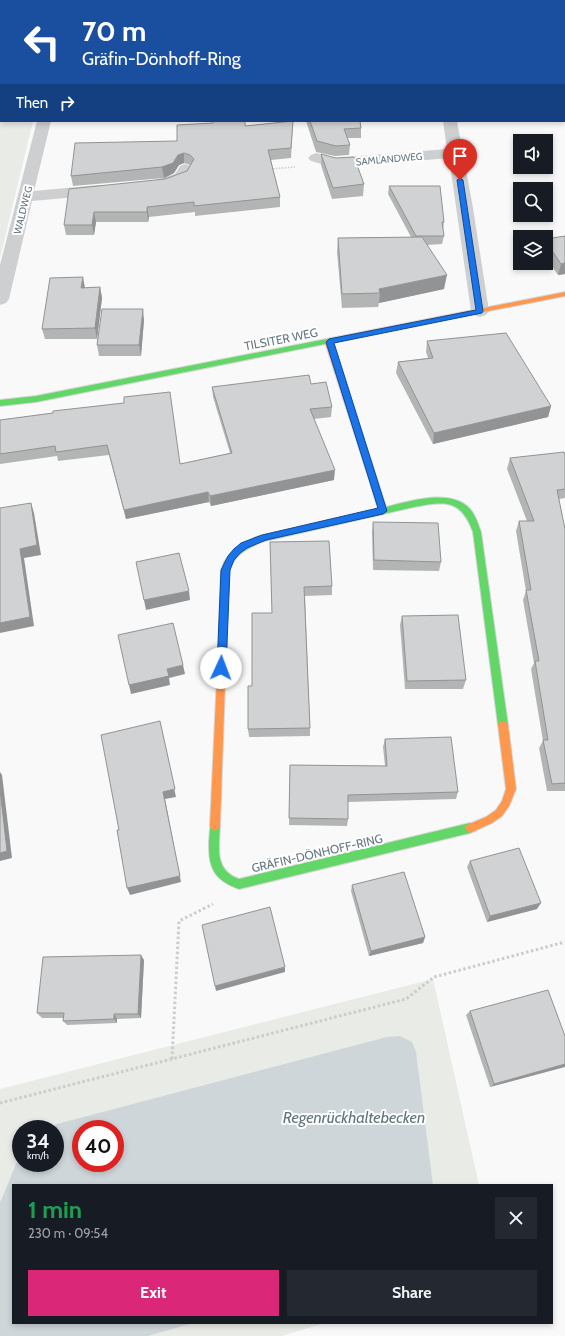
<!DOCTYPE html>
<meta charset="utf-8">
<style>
:root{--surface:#171b24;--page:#242831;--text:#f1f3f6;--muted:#9ea1a6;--accent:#db2777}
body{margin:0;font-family:Cabin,sans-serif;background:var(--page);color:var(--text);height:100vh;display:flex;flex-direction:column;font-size:15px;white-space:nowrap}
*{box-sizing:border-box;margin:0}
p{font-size:13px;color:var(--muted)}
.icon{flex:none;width:22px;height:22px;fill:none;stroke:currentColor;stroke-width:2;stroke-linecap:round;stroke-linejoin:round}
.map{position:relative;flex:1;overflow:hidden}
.details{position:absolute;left:12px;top:1184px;width:541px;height:140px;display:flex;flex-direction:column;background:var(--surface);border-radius:0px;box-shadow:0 2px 6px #0003}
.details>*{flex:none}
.banner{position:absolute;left:0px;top:0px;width:565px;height:122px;box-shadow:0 2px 6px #0003;background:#1a4fa0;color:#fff;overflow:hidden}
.controls{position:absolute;left:513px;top:134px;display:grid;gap:8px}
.controls a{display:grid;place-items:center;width:40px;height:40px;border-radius:0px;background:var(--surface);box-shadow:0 2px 6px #0003;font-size:20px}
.speed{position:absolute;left:12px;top:1120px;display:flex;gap:8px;font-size:20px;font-weight:700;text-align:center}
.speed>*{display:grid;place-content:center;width:52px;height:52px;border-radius:50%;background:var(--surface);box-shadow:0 2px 6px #0003;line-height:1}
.speed small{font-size:10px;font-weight:400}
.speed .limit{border:6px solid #d22;background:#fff;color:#111}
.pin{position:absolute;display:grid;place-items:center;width:34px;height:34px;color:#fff;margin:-41px -17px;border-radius:50% 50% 50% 0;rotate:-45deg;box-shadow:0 0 4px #0007}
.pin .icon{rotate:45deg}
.me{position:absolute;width:44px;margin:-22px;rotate:2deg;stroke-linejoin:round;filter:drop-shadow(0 0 3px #0008)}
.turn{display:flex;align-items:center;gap:14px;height:84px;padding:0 16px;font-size:18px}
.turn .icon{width:52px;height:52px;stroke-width:2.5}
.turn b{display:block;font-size:28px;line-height:34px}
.then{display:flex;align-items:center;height:38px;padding:0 16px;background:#0003;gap:8px;font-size:15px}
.round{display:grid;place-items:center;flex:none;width:42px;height:42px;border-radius:0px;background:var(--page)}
.summary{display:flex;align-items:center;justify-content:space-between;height:68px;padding:0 16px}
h1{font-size:24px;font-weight:700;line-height:30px;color:#1e9e55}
.action{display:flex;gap:8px;margin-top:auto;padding:8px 16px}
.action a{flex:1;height:46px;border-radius:0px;background:var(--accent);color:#fff;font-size:16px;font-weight:700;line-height:46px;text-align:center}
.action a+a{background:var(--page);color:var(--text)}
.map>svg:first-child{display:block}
.green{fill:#e8ebe6;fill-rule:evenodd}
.water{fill:#ced6d9;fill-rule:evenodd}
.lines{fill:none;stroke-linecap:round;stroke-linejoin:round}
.fast-casing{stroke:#d5d6d7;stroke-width:2}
.slow-casing{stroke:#d5d6d7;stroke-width:2}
.path-far1{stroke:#cbcccd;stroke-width:1.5;stroke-dasharray:1.5 1.5;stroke-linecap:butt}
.path{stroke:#cbcccd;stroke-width:3;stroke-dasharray:2.5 2.5;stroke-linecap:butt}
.street{fill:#cecfd0;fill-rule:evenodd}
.fast{fill:#63d668;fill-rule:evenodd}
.slow{fill:#ff974d;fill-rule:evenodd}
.wall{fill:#b3b5b5}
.shaded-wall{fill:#929394}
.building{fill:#d0d2d3;stroke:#929394}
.route{fill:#1a73e8;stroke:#114b97}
.labels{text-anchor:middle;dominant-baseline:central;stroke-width:4;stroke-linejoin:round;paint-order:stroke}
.far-street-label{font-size:10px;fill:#657683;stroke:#fff}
.street-label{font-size:12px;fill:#657683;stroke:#fff}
.near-water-label{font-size:16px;font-style:italic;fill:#60757c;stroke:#fff}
</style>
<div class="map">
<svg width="565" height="1336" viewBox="0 0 565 1336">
<rect width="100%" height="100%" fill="#f9f9f9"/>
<!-- green -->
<path class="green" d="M 0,92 L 1,121 L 33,121 L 0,258 Z
M 433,979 L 479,1185 L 13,1185 L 13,1323 L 325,1323 L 282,1336 L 0,1336 L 0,1089 ZM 21,1129 L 55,1129 L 55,1163 L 21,1163 ZM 81,1129 L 115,1129 L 115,1163 L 81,1163 Z"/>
<!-- water -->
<path class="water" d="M 400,1036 L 412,1042 L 416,1052 L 433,1185 L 13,1185 L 13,1323 L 193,1323 L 148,1336 L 0,1336 L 0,1203 L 21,1152 L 21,1163 L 55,1163 L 55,1129 L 45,1129 L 57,1124 L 387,1037 ZM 81,1129 L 115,1129 L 115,1163 L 81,1163 Z"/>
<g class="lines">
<defs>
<path id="fast" d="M 347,335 L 350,335 L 350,339 L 36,402 L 0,406 L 0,400 L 36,396 Z
M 373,476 L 377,479 L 386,507 C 410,501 451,488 470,509 C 476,516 478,524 481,532 L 508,725 L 506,728 L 503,729 L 500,728 L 498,725 L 473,532 C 461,499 445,501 414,507 L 261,542 C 247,549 233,555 229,572 L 226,655 L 225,658 L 219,658 L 218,655 L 221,572 L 224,562 L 234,549 L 256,537 L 378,509 L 369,479 Z
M 215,821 L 218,823 L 220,826 C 219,848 214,870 239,879 L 470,823 L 473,825 L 475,828 L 473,831 L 470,833 L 239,889 C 214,880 208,868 209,841 C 210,835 209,828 212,823 Z"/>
<path id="slow" d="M 565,292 L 565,296 L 347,339 L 343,337 L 347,335 Z
M 326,340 L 332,340 L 333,342 L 377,479 L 376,481 L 373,482 L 369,479 L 325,342 Z
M 222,651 L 225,652 L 226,655 L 220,826 L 218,829 L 215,831 L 212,829 L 210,826 L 218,655 L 219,652 Z
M 503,721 L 506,722 L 508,725 L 516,789 L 509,806 L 502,816 L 492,823 L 470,833 L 467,831 L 465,828 L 467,825 L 486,817 L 496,810 L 502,801 L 506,789 L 498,725 L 500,722 Z"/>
</defs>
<!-- fast casing -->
<use href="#fast" class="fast-casing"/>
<!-- slow casing -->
<use href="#slow" class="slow-casing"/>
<!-- path-far1 -->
<path class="path-far1" d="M 270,169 L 295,167"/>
<!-- path -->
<path class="path" d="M 172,1059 L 179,921 L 213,904
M 0,1103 L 406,999 L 434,977 L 565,942"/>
<!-- street -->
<path class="street" d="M 65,0 L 77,0 L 78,1 L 64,1 Z
M 426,0 L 438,0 L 439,1 L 425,1 Z
M 0,17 L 1,17 L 1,25 L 0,25 Z
M 37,121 L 51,121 L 34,191 L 99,185 L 105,187 L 107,190 L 105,193 L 99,195 L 32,201 L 9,299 L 6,303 L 0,305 L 0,265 Z
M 443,121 L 457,121 L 473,208 L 489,311 L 486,315 L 480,317 L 474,315 L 471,311 L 449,158 L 335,168 L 311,161 L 308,158 L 311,155 L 316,153 L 335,158 L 447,149 Z
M 185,164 L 190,166 L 193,169 L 187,180 C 176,185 164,190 152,187 L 149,184 L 152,181 L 175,174 L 180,166 Z"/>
<!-- fast -->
<use href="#fast" class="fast"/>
<!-- slow -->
<use href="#slow" class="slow"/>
</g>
<!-- wall -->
<path class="wall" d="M 293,121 L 291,158 L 271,160 L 280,197 L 280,207 L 195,216 L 195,212 L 149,217 L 148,222 L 96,222 L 94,235 L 66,235 L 64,225 L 165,179 L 187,171 L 190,165 L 184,163 L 179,165 L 174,173 L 164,178 L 73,186 L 71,176 L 177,141 L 245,126 Z
M 306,121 L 360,121 L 361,128 L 361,138 L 347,138 L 350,145 L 349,155 L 335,156 L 316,152 Z
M 321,154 L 364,184 L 363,196 L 332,199 L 321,165 Z
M 389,186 L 444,222 L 443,230 L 444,236 L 442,244 L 427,245 L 444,289 L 379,303 L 378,307 L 342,308 L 337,252 L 338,238 L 411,237 L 388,194 Z
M 565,236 L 565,274 L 558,275 L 546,258 L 546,239 Z
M 100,287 L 102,298 L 97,339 L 45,339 L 42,329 L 85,288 Z
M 144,320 L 141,356 L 99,356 L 97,345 Z
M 427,341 L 551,406 L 548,417 L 433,444 L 396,373 L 398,362 L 428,358 L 426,352 Z
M 311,384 L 332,407 L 331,417 L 314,419 L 334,480 L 211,506 L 209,502 L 126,519 L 109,455 L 58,461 L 57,456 L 0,464 L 0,420 L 53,413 L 180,464 L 230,453 L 213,397 L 212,387 Z
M 565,455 L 565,498 L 559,499 L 565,529 L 565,791 L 547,791 L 539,748 L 543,741 L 531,669 L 534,663 L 523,600 L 526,591 L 516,531 L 519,521 L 527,521 L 507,469 L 510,458 Z
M 373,522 L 441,562 L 439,571 L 373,570 L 372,532 Z
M 270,542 L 332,586 L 332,595 L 305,596 L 310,728 L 310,736 L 249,737 L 248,729 L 252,686 L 272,613 Z
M 402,616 L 466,680 L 463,689 L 405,689 L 400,625 Z
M 385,739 L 458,792 L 456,799 L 348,802 L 348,819 L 347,826 L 289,825 L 290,765 L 385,766 L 383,747 Z
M 470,861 L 537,909 L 487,922 L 467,867 Z
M 352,885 L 425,937 L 423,943 L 369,956 L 351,891 Z
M 144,960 L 141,1018 L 117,1019 L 117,1023 L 67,1025 L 63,1021 L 63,1018 L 42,1018 L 37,1013 Z
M 470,1011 L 565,1036 L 490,1087 L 466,1015 Z"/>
<!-- shaded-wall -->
<path class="shaded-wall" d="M 184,153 L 184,163 L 179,165 L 174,173 L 164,178 L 162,167 L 178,155 Z
M 147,207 L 149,217 L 148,222 L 147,212 Z
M 94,212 L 96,222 L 94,235 L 92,225 Z
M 565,263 L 565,274 L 558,275 L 561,264 Z
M 447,275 L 444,289 L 379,303 L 380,293 L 379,289 Z
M 83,277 L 85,288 L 81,288 Z
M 100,287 L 102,298 L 97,339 L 95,328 Z
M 143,309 L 144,320 L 141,356 L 139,345 Z
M 551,406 L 548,417 L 433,444 L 434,433 Z
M 335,470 L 334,480 L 211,506 L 210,496 Z
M 208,492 L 209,502 L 126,519 L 124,510 Z
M 31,503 L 34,513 L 41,555 L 24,558 L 34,626 L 0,633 L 0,623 L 20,549 Z
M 189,591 L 190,600 L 146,610 L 144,600 Z
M 183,665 L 185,674 L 169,678 L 170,685 L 131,694 L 129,685 L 167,669 Z
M 160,721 L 176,797 L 165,799 L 181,882 L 130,895 L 127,888 L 163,792 Z
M 0,772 L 2,775 L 12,858 L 0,861 Z
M 541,903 L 537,909 L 487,922 L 490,916 Z
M 425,937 L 423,943 L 369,956 L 371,951 Z
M 141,955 L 144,960 L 141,1018 L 138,1014 Z
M 285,967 L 285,972 L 216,991 L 215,986 Z
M 114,1014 L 117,1019 L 117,1023 L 114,1019 Z
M 565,1064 L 565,1067 L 490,1087 L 494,1084 Z"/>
<!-- building -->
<path class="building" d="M 97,0 L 123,0 L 122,1 L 97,1 Z
M 139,0 L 402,0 L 402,1 L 139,1 Z
M 459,0 L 502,0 L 503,1 L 459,1 Z
M 213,121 L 245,121 L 245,126 L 293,121 L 291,148 L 268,150 L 280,197 L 194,206 L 194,202 L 147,207 L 147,212 L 94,212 L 92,225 L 64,225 L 69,189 L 165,179 L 187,171 L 194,159 L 190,155 L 184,153 L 178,155 L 173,163 L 162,167 L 71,176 L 75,143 L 177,141 L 177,125 L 213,123 Z
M 310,121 L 360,121 L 361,128 L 344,129 L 350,145 L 336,146 L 317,141 Z
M 321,154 L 336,158 L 354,157 L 364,184 L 333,188 Z
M 389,186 L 440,186 L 444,222 L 442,222 L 444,236 L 416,236 Z
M 565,236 L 565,263 L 561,264 L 546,242 L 546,239 Z
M 422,237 L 447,275 L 379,289 L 380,293 L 342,294 L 338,238 Z
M 83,277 L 81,288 L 100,287 L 95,328 L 42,329 L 50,278 Z
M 102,309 L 143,309 L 139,345 L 97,345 Z
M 506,333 L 551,406 L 434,433 L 398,362 L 433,358 L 427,341 Z
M 309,375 L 311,384 L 326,382 L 332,407 L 310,409 L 335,470 L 210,496 L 208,492 L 124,510 L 107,445 L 56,452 L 55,446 L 0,454 L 0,420 L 53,413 L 53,411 L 124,403 L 124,397 L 170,392 L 180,464 L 232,453 L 212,387 Z
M 564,452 L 565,455 L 565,489 L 557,490 L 565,529 L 565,783 L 552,784 L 543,740 L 548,740 L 535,661 L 539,661 L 526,590 L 531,590 L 519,521 L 534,521 L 510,458 Z
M 31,503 L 37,545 L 20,549 L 30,617 L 0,623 L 0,508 Z
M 373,522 L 438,523 L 441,562 L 374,560 Z
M 329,541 L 332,586 L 304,587 L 310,728 L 248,729 L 248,686 L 252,686 L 252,613 L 272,613 L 270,542 Z
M 179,553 L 189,591 L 144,600 L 136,562 Z
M 458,615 L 466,680 L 407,681 L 402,616 Z
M 173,623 L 183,665 L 167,669 L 169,676 L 129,685 L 118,635 Z
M 160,721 L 175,789 L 163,792 L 180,876 L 127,888 L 117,830 L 119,830 L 101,735 Z
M 451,737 L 458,792 L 348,795 L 348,819 L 289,818 L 290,765 L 387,766 L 385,739 Z
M 0,789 L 7,851 L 0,853 Z
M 519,848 L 541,903 L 490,916 L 470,861 Z
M 404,872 L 425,937 L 371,951 L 352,885 Z
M 270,907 L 285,967 L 215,986 L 202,925 Z
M 141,955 L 138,1014 L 114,1014 L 114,1019 L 63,1021 L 64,1013 L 37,1013 L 43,957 Z
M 548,990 L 565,1036 L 565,1064 L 494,1084 L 470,1011 Z"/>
<!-- route -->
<path class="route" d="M 460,178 L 463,180 L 483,311 L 482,313 L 334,343 L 387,511 L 383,514 L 266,540 L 247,548 L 240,553 L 234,560 L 230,570 L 226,668 L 224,670 L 218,670 L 217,668 L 221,570 L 228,556 L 234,549 L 241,543 L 262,535 L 378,508 L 326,342 L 329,339 L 476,310 L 457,180 Z"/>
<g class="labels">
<!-- far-street labels -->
<g class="far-street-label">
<text transform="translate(389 159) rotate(-5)">SAMLANDWEG</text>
<text transform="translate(23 210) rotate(-76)">WALDWEG</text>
</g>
<!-- street labels -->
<g class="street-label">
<text transform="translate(281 339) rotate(-11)">TILSITER WEG</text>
<text transform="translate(317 853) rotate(-13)">GRÄFIN-DÖNHOFF-RING</text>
</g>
<!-- near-water labels -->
<g class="near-water-label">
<text x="354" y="1117">Regenrückhaltebecken</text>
</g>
</g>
</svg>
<div class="controls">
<a><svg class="icon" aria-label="sound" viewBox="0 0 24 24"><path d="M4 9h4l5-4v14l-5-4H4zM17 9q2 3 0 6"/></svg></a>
<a><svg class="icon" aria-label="search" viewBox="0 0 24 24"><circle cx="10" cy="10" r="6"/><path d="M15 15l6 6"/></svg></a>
<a><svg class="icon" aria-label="layers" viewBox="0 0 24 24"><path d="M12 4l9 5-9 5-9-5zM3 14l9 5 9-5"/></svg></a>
</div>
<div class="speed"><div>34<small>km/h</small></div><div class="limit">40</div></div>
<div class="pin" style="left:460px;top:180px;background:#d93025"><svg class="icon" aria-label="arrive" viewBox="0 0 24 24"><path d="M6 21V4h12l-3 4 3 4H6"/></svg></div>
<svg class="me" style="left:221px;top:668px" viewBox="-20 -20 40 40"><circle r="19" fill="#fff"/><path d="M0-13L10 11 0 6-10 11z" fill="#1a73e8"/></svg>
<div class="banner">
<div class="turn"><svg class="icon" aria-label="left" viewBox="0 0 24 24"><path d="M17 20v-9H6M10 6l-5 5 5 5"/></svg><div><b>70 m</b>Gräfin-Dönhoff-Ring</div></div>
<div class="then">Then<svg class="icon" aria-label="right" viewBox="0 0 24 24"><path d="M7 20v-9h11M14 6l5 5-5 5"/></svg></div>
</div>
<section class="details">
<div class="summary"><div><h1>1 min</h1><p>230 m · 09:54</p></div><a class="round"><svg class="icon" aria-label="close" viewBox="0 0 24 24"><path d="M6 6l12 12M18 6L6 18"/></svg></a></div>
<div class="action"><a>Exit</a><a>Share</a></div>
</section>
</div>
